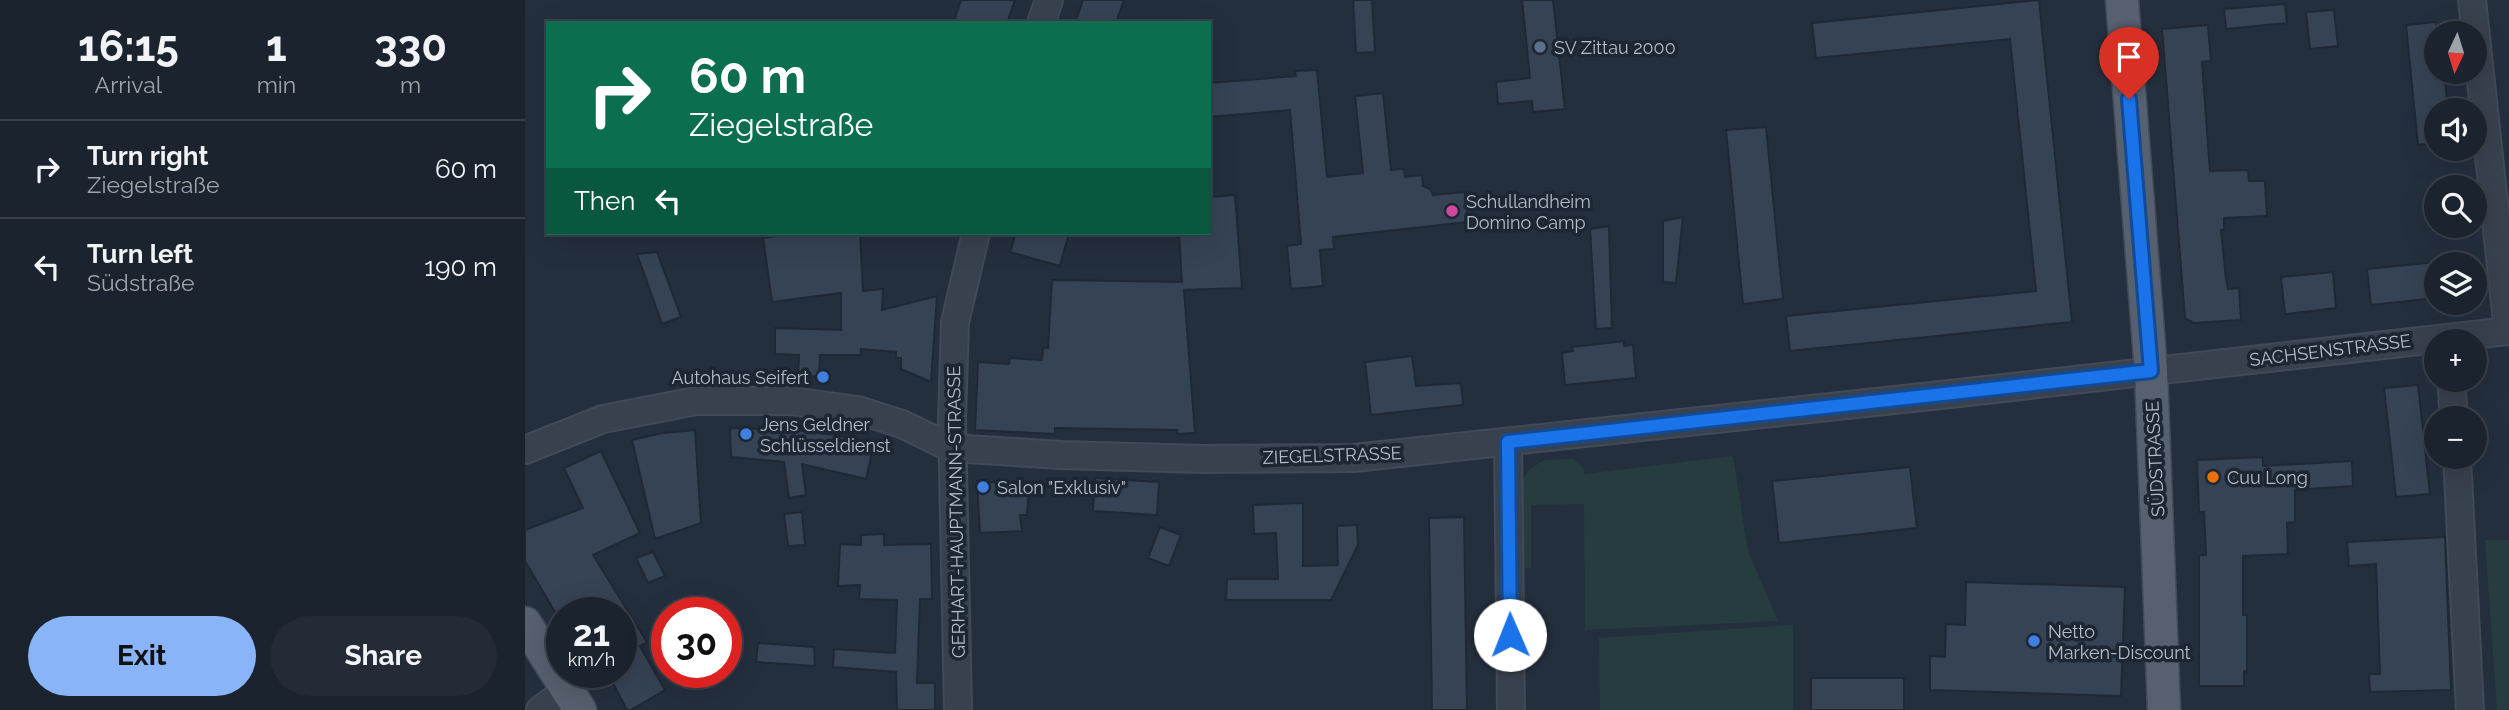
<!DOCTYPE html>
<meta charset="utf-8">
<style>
:root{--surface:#1b232e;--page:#242b36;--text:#f1f3f6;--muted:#a0a4aa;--line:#39404a;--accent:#8ab4f8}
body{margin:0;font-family:Raleway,sans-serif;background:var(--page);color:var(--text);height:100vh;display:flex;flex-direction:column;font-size:26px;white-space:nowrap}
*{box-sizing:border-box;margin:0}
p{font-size:23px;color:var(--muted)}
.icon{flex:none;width:38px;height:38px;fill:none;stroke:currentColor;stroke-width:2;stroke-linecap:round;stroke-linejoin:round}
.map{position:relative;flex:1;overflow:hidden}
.details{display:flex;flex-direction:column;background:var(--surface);width:525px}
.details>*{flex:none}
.hud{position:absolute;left:21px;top:21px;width:665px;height:214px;border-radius:0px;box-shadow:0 7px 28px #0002,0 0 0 2px var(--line);background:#0b6e4f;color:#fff;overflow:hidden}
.needle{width:46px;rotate:184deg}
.fabs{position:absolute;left:1899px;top:21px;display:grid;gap:14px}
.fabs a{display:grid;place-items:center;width:63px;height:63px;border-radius:50%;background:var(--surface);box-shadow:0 7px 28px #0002,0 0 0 2px var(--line);font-size:35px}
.speed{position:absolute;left:21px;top:597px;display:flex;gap:14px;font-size:35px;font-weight:700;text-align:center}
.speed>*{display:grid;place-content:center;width:91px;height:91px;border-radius:50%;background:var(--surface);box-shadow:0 7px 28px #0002,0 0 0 2px var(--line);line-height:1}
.speed small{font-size:18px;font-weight:400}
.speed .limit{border:10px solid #d22;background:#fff;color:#111}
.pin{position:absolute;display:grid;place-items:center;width:60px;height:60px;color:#fff;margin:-72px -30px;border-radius:50% 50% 50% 0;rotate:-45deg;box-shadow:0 0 7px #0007}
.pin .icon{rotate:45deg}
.me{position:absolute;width:77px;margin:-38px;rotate:359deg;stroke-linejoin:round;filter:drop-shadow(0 0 5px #0008)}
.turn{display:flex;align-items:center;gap:24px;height:147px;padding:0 28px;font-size:32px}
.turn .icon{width:91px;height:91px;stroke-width:2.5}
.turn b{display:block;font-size:49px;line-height:60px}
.then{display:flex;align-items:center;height:66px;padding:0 28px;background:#0003;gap:14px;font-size:26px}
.eta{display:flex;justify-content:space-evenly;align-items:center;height:119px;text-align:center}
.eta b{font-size:42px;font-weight:700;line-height:49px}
.button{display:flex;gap:14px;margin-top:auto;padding:14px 28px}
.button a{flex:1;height:80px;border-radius:42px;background:var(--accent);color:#111;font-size:28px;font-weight:700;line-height:80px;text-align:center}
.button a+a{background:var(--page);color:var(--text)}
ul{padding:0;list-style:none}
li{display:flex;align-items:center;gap:21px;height:98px;padding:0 28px;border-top:2px solid var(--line)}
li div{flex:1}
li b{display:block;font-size:26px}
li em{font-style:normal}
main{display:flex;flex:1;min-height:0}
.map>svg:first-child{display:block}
.green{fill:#263c3f}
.building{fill:#364354;stroke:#1f2835;stroke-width:2}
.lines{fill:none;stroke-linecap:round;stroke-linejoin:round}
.minor-casing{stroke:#414a57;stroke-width:30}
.major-casing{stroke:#414a57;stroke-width:35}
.minor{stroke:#38414e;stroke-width:26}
.major{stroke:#56606e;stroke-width:32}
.route-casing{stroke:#114b97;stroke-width:18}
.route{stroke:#1a73e8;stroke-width:12}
.service-dot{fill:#5c6f8a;stroke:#1d2633;stroke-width:2.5}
.hotel-dot{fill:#d1479c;stroke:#1d2633;stroke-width:2.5}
.shop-dot{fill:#3f7fe0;stroke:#1d2633;stroke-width:2.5}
.food-dot{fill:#e8710a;stroke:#1d2633;stroke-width:2.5}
.labels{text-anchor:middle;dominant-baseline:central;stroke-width:7;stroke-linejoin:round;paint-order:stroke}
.poi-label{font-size:18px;fill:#b4bcc9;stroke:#1d2633;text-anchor:start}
.street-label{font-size:18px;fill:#b4bcc9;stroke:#1d2633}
</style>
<main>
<section class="details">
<div class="eta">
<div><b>16:15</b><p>Arrival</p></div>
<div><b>1</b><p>min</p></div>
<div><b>330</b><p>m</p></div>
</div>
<ul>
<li><svg class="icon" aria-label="right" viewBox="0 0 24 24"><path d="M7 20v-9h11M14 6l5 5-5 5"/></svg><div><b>Turn right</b><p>Ziegelstraße</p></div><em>60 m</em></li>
<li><svg class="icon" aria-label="left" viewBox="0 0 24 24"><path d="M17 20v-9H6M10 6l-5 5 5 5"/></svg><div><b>Turn left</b><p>Südstraße</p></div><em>190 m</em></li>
</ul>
<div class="button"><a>Exit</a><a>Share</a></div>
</section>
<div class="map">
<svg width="1984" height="710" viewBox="0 0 1984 710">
<rect width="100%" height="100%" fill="#242f3e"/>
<!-- green -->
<path class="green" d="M 1208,456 L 1223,551 L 1253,621 L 1060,630 L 1059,504 L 1006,505 L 1006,568 L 994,568 L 993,486 L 1005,469 L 1019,460 L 1049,459 L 1059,469 L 1059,474 Z
M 1960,540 L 1984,540 L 1984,710 L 1972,710 Z
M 1268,625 L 1268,710 L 1075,710 L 1074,638 Z"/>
<!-- building -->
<path class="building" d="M 436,0 L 490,0 L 482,23 L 428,23 Z
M 558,0 L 599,0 L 591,23 L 550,23 Z
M 828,0 L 847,0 L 850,52 L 831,53 Z
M 997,0 L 1028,0 L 1040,109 L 1008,112 L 1007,101 L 973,104 L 971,82 L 1005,78 Z
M 1514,0 L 1547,322 L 1265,351 L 1261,316 L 1511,291 L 1485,39 L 1291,58 L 1287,23 Z
M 1760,4 L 1762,23 L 1701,29 L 1699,9 Z
M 1809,10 L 1813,46 L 1785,49 L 1781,12 Z
M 1911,22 L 1911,72 L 1919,72 L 1923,110 L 1911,110 L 1911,143 L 1893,145 L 1881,25 Z
M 1683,25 L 1686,61 L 1677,62 L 1685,171 L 1723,170 L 1724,181 L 1740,181 L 1742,216 L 1699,218 L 1699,230 L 1696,230 L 1701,278 L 1703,289 L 1714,288 L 1716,320 L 1669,323 L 1660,318 L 1637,29 Z
M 792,70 L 802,177 L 838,173 L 830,96 L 858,93 L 866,170 L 879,169 L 880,177 L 897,175 L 898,186 L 905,189 L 908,195 L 940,192 L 943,222 L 808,237 L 809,249 L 795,250 L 798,286 L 766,289 L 762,246 L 776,244 L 765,110 L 684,117 L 684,83 L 771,76 L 770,71 Z
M 1241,127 L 1258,299 L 1218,304 L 1201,130 Z
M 710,195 L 717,288 L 659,290 L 670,433 L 652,434 L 652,430 L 530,428 L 530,434 L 450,430 L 453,362 L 484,364 L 485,358 L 517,360 L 518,348 L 523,348 L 527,280 L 657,282 L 654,233 L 684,233 L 684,197 Z
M 1158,217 L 1151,283 L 1138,282 L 1138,221 Z
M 1084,226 L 1087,328 L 1071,329 L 1065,229 Z
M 275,233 L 335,233 L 338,291 L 358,289 L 357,310 L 412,296 L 406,382 L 376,369 L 376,358 L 371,358 L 371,352 L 336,349 L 336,355 L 295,355 L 294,377 L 273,375 L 274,355 L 250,354 L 250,328 L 316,330 L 316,293 L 247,302 L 238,238 Z
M 491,233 L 544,233 L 535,266 L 485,252 Z
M 132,252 L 156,317 L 137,324 L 112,254 Z
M 1911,262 L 1911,298 L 1846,305 L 1842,269 Z
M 1808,272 L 1811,308 L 1760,314 L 1756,277 Z
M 1099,341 L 1099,346 L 1108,345 L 1111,378 L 1040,385 L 1037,353 L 1048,351 L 1047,347 Z
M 887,356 L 891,386 L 936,383 L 938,405 L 846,415 L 840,362 Z
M 1893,385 L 1905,494 L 1871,497 L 1859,388 Z
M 271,425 L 272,430 L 310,435 L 349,444 L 341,479 L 277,464 L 281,495 L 264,498 L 259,462 L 206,457 L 205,428 L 255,429 Z
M 170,430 L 176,523 L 130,539 L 107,440 L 138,433 Z
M 76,451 L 115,533 L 68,555 L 122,642 L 115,646 L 140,690 L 106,710 L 102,710 L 82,672 L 96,672 L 96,612 L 30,612 L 0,561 L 0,530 L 58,508 L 39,468 Z
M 1738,457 L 1738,466 L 1827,461 L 1828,486 L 1770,490 L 1770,522 L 1762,523 L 1763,554 L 1718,556 L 1718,615 L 1722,615 L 1722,672 L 1719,671 L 1719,686 L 1674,686 L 1674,555 L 1681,555 L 1679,512 L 1674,512 L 1672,460 Z
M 1385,467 L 1392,528 L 1254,543 L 1247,481 Z
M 570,478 L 634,482 L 632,515 L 568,511 Z
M 452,481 L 504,485 L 502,515 L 495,515 L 497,531 L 455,533 Z
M 778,503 L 778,566 L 813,565 L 812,526 L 832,525 L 833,545 L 806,600 L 701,600 L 702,579 L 753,579 L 751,533 L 729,534 L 728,505 Z
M 277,512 L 280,545 L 263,546 L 259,514 Z
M 939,517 L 942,710 L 907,710 L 904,518 Z
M 635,527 L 656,535 L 644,566 L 623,558 Z
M 359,534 L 359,545 L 406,544 L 407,599 L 395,599 L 392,683 L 410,683 L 410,710 L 372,710 L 371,672 L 308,667 L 309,649 L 370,653 L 372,600 L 334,599 L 335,585 L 313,586 L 315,544 L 336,545 L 336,535 Z
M 1920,537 L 1926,690 L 1845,692 L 1844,674 L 1855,674 L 1851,564 L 1824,566 L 1822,542 Z
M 128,552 L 140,576 L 123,583 L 111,558 Z
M 1441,582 L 1600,587 L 1596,696 L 1405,690 L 1405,656 L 1420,657 L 1421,624 L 1440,625 Z
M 233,643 L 289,647 L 290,666 L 231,662 Z
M 1286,678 L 1379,678 L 1379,710 L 1286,710 Z"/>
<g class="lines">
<defs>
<path id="minor" d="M 1947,0 L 1983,331
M 516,23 L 524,0
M 1926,380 L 1929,418
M 983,442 L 986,710
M 0,450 L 78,419 L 171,401 L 266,401 L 333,410 L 377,424 L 426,448 L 536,455 L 678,459 L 829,458 L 1425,394 L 1984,331
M 1932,457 L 1945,710
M 15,710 L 42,690
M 433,710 L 427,419 L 430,322 L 451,233"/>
<path id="major" d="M 1597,0 L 1626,371 L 1639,710
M 0,623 L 55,710"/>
</defs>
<!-- minor casing -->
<use href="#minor" class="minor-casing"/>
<!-- major casing -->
<use href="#major" class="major-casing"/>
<!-- minor -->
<use href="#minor" class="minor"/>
<!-- major -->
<use href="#major" class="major"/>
</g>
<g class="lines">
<defs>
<path id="route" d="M 985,635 L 983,442 L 1626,371 L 1604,99"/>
</defs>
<!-- route casing -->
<use href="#route" class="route-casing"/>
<!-- route -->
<use href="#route" class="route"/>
</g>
<!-- markers -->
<circle class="service-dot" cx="1015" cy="47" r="7"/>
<circle class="hotel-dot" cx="927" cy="211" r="7"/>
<g class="shop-dot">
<circle cx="298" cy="377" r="7"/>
<circle cx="221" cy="434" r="7"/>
<circle cx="458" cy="487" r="7"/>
<circle cx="1509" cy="641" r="7"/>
</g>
<circle class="food-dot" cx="1688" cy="477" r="7"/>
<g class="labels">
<!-- poi labels -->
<g class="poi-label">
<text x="1029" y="47">SV Zittau 2000</text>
<text x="941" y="201">Schullandheim<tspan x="941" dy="21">Domino Camp</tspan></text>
<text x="284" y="377" text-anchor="end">Autohaus Seifert</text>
<text x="235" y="424">Jens Geldner<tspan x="235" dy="21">Schlüsseldienst</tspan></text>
<text x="1702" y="477">Cuu Long</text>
<text x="472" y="487">Salon "Exklusiv"</text>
<text x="1523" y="631">Netto<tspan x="1523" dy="21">Marken-Discount</tspan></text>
</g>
<!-- street labels -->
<g class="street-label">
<text transform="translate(1805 350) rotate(-7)">SACHSENSTRASSE</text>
<text transform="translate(807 455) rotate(-2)">ZIEGELSTRASSE</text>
<text transform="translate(1630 459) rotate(-93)">SÜDSTRASSE</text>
<text transform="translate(431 512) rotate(-91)">GERHART-HAUPTMANN-STRASSE</text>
</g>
</g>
</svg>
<div class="fabs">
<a><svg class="needle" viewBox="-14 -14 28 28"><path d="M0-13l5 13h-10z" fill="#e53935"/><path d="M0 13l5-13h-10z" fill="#a0a4aa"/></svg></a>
<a><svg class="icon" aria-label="sound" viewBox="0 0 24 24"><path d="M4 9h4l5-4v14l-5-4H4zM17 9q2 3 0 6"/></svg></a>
<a><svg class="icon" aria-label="search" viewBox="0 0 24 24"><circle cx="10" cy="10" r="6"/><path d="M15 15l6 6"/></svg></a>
<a><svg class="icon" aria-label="layers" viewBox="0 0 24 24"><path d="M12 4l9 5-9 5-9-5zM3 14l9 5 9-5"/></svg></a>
<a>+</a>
<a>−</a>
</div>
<div class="speed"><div>21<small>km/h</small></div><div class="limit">30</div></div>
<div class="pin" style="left:1604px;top:99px;background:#d93025"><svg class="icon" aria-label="arrive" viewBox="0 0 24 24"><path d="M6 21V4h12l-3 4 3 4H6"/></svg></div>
<svg class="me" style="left:985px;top:635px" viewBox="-20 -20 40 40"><circle r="19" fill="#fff"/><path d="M0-13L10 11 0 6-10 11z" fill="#1a73e8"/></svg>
<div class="hud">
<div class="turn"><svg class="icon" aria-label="right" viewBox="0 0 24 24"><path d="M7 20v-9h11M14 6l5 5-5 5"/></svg><div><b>60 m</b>Ziegelstraße</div></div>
<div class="then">Then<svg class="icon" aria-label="left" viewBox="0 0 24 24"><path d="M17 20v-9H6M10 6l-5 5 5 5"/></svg></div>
</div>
</div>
</main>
